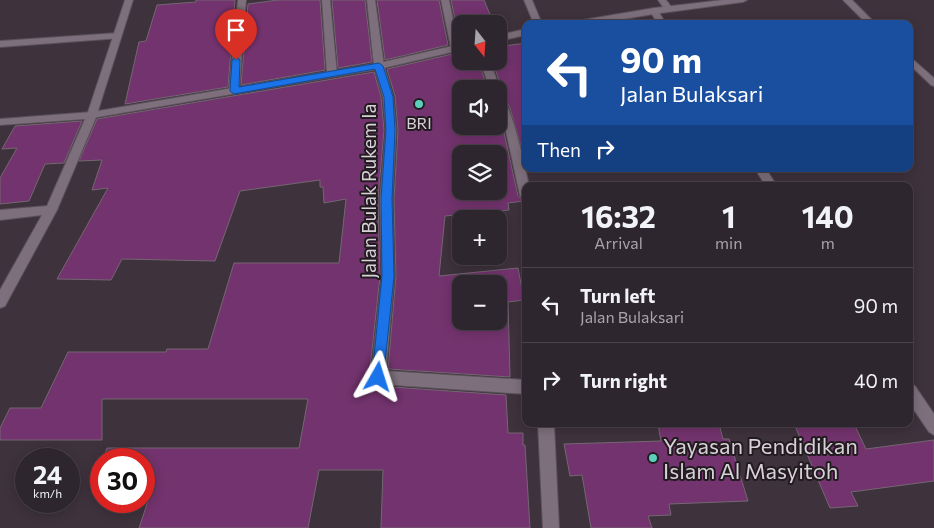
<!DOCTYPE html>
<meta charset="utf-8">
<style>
:root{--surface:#2e262e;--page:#3a323a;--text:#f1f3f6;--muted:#a7a5aa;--line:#49434a}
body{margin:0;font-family:Commissioner,sans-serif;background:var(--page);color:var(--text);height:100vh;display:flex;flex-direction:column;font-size:19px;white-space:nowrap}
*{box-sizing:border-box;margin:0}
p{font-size:16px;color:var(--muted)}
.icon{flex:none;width:28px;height:28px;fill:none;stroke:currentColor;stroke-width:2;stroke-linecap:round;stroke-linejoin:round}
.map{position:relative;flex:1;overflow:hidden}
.side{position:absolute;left:522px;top:182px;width:391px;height:245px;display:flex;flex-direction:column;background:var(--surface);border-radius:10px;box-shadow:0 2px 12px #0003,0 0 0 1px var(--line)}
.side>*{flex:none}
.top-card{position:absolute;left:522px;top:20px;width:391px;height:152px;border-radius:10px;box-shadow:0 2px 12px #0003,0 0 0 1px var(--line);background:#1a4fa0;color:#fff;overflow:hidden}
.needle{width:32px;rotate:163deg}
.controls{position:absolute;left:452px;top:15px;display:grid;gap:10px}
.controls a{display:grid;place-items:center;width:55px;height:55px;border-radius:10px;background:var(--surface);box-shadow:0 2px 12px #0003,0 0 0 1px var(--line);font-size:25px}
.speed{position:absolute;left:15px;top:448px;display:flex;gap:10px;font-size:25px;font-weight:700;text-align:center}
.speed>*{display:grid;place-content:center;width:65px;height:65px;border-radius:50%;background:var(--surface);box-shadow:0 2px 12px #0003,0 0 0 1px var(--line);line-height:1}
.speed small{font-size:12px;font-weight:400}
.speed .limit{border:8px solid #d22;background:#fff;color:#111}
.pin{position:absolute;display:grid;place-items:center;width:42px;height:42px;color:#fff;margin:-51px -21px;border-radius:50% 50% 50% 0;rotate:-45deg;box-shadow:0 0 5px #0007}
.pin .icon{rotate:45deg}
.me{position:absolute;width:55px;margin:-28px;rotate:6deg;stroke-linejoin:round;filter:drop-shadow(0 0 4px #0008)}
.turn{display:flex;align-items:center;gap:18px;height:105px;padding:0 15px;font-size:22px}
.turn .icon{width:65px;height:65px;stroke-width:2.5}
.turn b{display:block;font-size:35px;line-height:42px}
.then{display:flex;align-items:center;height:48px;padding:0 15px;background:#0003;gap:10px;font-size:19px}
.eta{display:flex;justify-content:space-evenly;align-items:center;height:85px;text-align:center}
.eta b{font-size:30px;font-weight:700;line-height:35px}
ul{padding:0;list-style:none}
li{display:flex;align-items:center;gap:15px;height:75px;padding:0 15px;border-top:1px solid var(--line)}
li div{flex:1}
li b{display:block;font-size:19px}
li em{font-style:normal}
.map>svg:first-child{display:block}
.building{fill:#73336e;stroke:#746772;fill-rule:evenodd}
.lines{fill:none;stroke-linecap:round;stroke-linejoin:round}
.minor-casing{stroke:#5b515a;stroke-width:2}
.tertiary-casing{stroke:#5b515a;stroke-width:2}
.minor{fill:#7d6f7b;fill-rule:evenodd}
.tertiary{fill:#7d6f7b;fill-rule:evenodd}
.route{fill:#1a73e8;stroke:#114b97}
.poi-dot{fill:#5cceba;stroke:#221c21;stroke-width:2}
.labels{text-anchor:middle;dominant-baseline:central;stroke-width:4;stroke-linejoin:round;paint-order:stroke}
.far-poi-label{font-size:16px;fill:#d8d0d7;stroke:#221c21}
.street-label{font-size:19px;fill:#d8d0d7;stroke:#221c21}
.near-poi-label{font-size:22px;fill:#d8d0d7;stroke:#221c21;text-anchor:start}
</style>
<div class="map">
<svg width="934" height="528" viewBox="0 0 934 528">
<rect width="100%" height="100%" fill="#3e323d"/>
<!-- building -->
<path class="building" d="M 196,0 L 235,0 L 228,87 L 125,104 L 139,42 L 146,41 L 157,5 L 196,2 Z
M 278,0 L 320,0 L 325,70 L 241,85 L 248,4 Z
M 332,0 L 365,0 L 372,62 L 338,68 Z
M 377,0 L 439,0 L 448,45 L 385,60 Z
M 451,0 L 484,0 L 494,24 L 461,24 L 461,42 L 460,42 Z
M 502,42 L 504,46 L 526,43 L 526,164 L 510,108 L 505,98 L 499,93 L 502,88 L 492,61 L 499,61 L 499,43 Z
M 461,52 L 461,61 L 478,61 L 488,89 L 461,89 L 461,126 L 499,126 L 499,116 L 503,128 L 518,196 L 524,201 L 508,203 L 509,210 L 445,216 L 439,276 L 518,268 L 524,300 L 508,302 L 510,377 L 388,369 L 396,276 L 394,199 L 398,130 L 395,96 L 387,69 ZM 461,154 L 499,154 L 499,191 L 461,191 ZM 461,284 L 499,284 L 499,321 L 461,321 Z
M 374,72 L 381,97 L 384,130 L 378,199 L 380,276 L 369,378 L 372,384 L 378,386 L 506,395 L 508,433 L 523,433 L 523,445 L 525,445 L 530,528 L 381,528 L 383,470 L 319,470 L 308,528 L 139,528 L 152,489 L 144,489 L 144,459 L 103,459 L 107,448 L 299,448 L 308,399 L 102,399 L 102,440 L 0,440 L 0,428 L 10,408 L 41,408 L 68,352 L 166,352 L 167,349 L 208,349 L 234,263 L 339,263 L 346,199 L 324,203 L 323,187 L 320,187 L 320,180 L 240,191 L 215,261 L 122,259 L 111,280 L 57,279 L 108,188 L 92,190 L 102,160 L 79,161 L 97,119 Z
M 82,121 L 64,163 L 45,164 L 29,201 L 0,204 L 0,178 L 17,148 L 2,149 L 15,126 Z
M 658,424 L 719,424 L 723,439 L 729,439 L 748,501 L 669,504 L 671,515 L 648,516 L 652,528 L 591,528 L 582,475 L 570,476 L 564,444 L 661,441 Z
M 817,424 L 854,424 L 866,449 L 934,440 L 934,481 L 851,492 L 858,506 L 830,508 L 795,426 Z
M 101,463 L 101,489 L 92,489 Z"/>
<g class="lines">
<defs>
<path id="minor" d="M 238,0 L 246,0 L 239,91 L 234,94 L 229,91 Z
M 322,0 L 330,0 L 337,74 L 332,77 L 327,74 Z
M 367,0 L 375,0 L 384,66 L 393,97 L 396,130 L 392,199 L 394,276 L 386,371 L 526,380 L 526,394 L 378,384 L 373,382 L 371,377 L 382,276 L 380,199 L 386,130 L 383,97 L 374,66 Z
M 441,0 L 449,0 L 459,48 L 458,50 L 452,50 L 451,48 Z
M 524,0 L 532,0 L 542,24 L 534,24 Z
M 658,0 L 666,0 L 673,9 L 666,11 Z
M 843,0 L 852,0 L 876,24 L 867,24 Z
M 654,8 L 657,9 L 666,24 L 658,24 L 650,11 Z
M 118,33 L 121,34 L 121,38 L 0,47 L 0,41 Z
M 910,57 L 934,78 L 934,86 L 931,85 L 910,65 Z
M 480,61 L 490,61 L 500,89 L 499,91 L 499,89 L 490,89 Z
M 499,95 C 511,99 526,171 529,186 L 526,186 L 526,200 L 520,196 L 505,127 L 499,111 Z
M 92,112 L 97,115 L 57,210 L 5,306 L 0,308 L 0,290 L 42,215 L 0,220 L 0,210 L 47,206 L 85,119 L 0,125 L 0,119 Z
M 755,169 L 766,169 L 777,186 L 766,186 Z
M 910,384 L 915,386 L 934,414 L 934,435 L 929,432 L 910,404 Z
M 538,424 L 554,424 L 559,528 L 543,528 Z"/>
<path id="tertiary" d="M 125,0 L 133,0 L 98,111 L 379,63 L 461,44 L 461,50 L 379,69 L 92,118 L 88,117 L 87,115 Z
M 723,0 L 747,0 L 743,2 L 654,14 L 594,24 L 573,24 L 577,21 L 654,8 Z
M 526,29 L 526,35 L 499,41 L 499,35 Z"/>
</defs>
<!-- minor casing -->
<use href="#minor" class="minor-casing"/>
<!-- tertiary casing -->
<use href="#tertiary" class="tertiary-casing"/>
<!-- minor -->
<use href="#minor" class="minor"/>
<!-- tertiary -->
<use href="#tertiary" class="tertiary"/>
</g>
<!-- route -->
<path class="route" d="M 236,57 L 240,60 L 239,87 L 379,63 L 383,66 L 393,97 L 395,130 L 392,199 L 394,276 L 383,382 L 378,384 L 374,382 L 372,377 L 382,276 L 381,199 L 386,130 L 384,97 L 375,69 L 234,94 L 230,91 L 232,60 Z"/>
<!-- markers -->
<g class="poi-dot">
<circle cx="419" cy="104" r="5"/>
<circle cx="653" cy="458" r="5"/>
</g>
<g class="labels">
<!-- far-poi labels -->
<g class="far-poi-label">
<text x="419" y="122">BRI</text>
</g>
<!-- street labels -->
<g class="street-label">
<text transform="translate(368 191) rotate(-90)">Jalan Bulak Rukem Ia</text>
</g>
<!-- near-poi labels -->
<g class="near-poi-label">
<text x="663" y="445">Yayasan Pendidikan<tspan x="663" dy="25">Islam Al Masyitoh</tspan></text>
</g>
</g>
</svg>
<div class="controls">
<a><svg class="needle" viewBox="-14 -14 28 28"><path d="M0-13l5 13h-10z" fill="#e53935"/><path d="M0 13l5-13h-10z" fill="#a7a5aa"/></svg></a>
<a><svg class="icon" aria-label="sound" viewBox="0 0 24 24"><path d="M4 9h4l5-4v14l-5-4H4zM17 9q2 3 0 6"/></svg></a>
<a><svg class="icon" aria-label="layers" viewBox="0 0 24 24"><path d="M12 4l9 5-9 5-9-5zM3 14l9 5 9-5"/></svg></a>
<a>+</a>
<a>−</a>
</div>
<div class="speed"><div>24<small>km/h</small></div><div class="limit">30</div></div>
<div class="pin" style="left:236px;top:60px;background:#d93025"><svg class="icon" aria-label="arrive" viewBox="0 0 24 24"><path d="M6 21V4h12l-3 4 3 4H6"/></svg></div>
<svg class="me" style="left:378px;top:377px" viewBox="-20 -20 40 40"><path d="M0-17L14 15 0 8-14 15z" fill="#1a73e8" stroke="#fff" stroke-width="4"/></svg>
<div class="top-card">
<div class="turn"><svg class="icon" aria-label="left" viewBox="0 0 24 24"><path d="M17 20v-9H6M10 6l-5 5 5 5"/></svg><div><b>90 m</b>Jalan Bulaksari</div></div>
<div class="then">Then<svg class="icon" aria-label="right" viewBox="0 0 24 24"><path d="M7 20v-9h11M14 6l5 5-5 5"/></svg></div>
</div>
<section class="side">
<div class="eta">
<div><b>16:32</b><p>Arrival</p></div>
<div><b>1</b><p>min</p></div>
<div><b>140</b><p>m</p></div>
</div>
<ul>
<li><svg class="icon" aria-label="left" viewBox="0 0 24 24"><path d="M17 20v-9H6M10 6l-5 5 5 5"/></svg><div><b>Turn left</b><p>Jalan Bulaksari</p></div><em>90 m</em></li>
<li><svg class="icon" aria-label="right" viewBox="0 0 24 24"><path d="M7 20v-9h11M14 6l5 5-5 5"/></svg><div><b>Turn right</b></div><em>40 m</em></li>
</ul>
</section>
</div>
